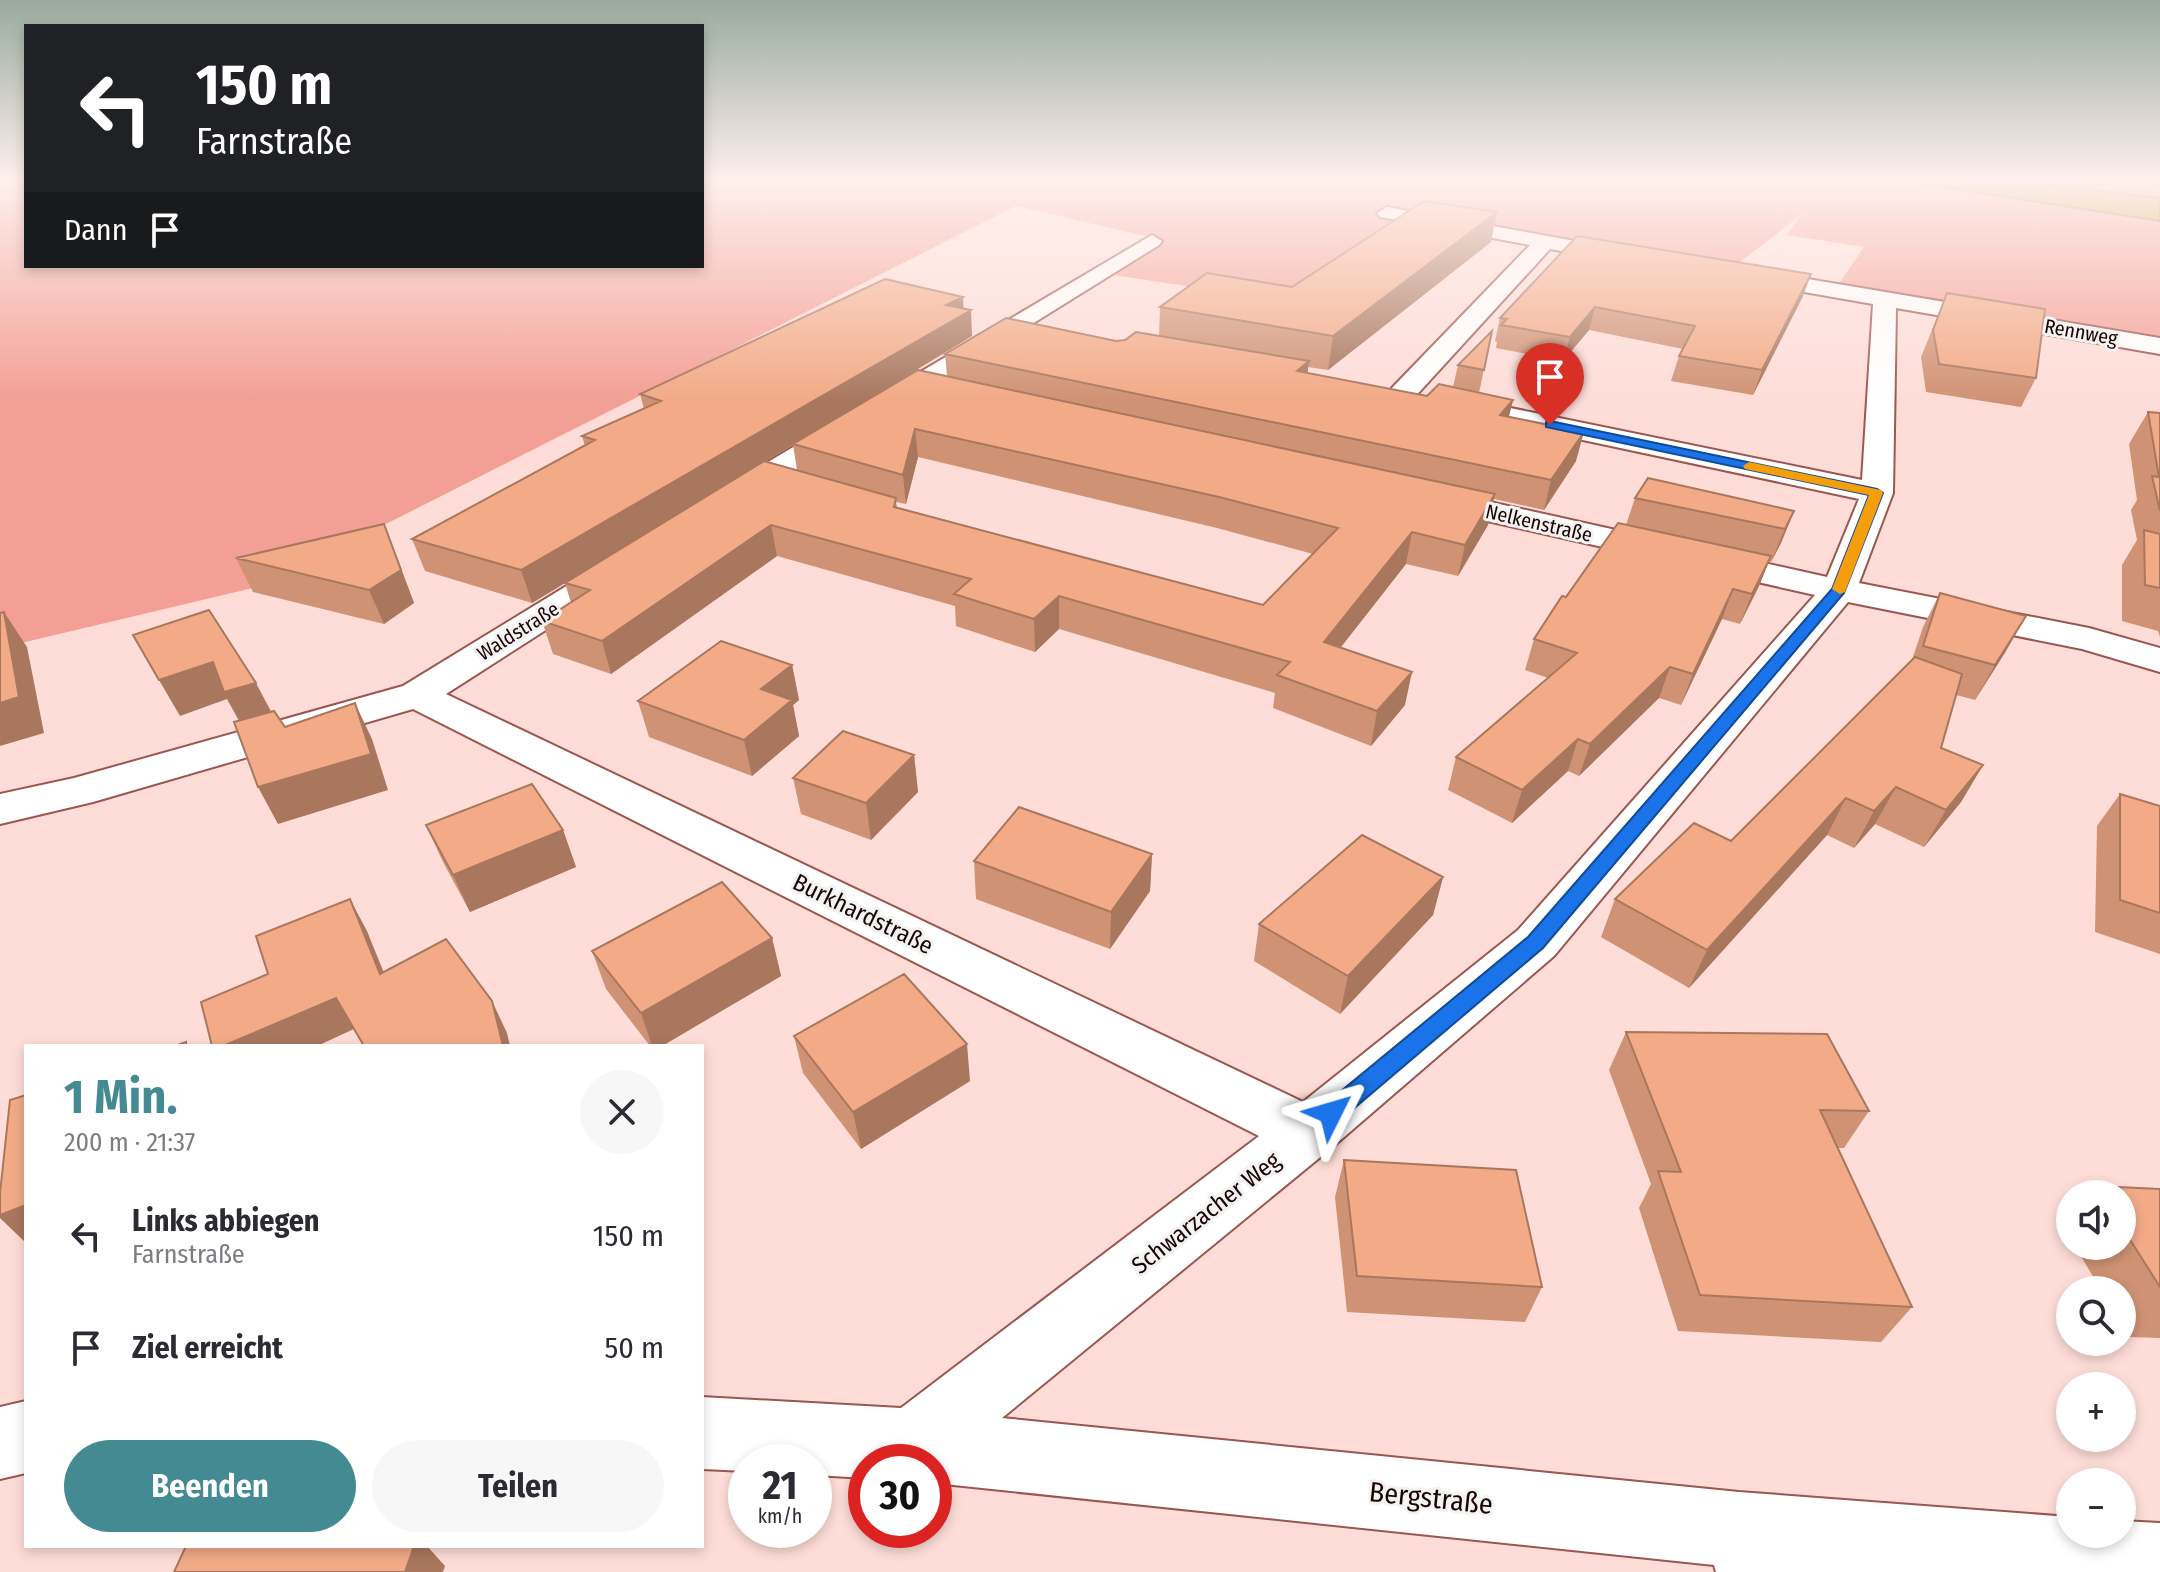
<!DOCTYPE html>
<html lang="de">
<meta charset="utf-8">
<style>
:root{--surface:#fff;--page:#f7f7f7;--text:#2b2b33;--muted:#7c7c81;--accent:#438a93}
body{margin:0;font-family:"Fira Sans Condensed",sans-serif;background:var(--page);color:var(--text);height:100vh;display:flex;flex-direction:column;font-size:30px;white-space:nowrap}
*{box-sizing:border-box;margin:0}
p{font-size:26px;color:var(--muted)}
.icon{flex:none;width:44px;height:44px;fill:none;stroke:currentColor;stroke-width:2;stroke-linecap:round;stroke-linejoin:round}
.map{position:relative;flex:1;overflow:hidden}
.details{position:absolute;left:24px;top:1044px;width:680px;height:504px;display:flex;flex-direction:column;background:var(--surface);border-radius:0px;box-shadow:0 4px 12px #0003}
.details>*{flex:none}
.banner{position:absolute;left:24px;top:24px;width:680px;height:244px;border-radius:0px;box-shadow:0 4px 12px #0003;background:#202124;color:#fff;overflow:hidden}
.tools{position:absolute;left:2056px;top:1180px;display:grid;gap:16px}
.tools a{display:grid;place-items:center;width:80px;height:80px;border-radius:50%;background:var(--surface);box-shadow:0 4px 12px #0003;font-size:40px}
.speed{position:absolute;left:728px;top:1444px;display:flex;gap:16px;font-size:40px;font-weight:700;text-align:center}
.speed>*{display:grid;place-content:center;width:104px;height:104px;border-radius:50%;background:var(--surface);box-shadow:0 4px 12px #0003;line-height:1}
.speed small{font-size:20px;font-weight:400}
.speed .limit{border:12px solid #d22;background:#fff;color:#111}
.pin{position:absolute;display:grid;place-items:center;width:68px;height:68px;color:#fff;margin:-82px -34px;border-radius:50% 50% 50% 0;rotate:-45deg;box-shadow:0 0 8px #0007}
.pin .icon{rotate:45deg}
.me{position:absolute;width:88px;margin:-44px;rotate:50deg;stroke-linejoin:round;filter:drop-shadow(0 0 6px #0008)}
.turn{display:flex;align-items:center;gap:28px;height:168px;padding:0 40px;font-size:36px}
.turn .icon{width:104px;height:104px;stroke-width:2.5}
.turn b{display:block;font-size:56px;line-height:68px}
.then{display:flex;align-items:center;height:76px;padding:0 40px;background:#0003;gap:16px;font-size:30px}
.round{display:grid;place-items:center;flex:none;width:84px;height:84px;border-radius:42px;background:var(--page)}
.summary{display:flex;align-items:center;justify-content:space-between;height:136px;padding:0 40px}
h1{font-size:48px;font-weight:700;line-height:60px;color:var(--accent)}
.primary-button{display:flex;gap:16px;margin-top:auto;padding:16px 40px}
.primary-button a{flex:1;height:92px;border-radius:48px;background:var(--accent);color:#fff;font-size:32px;font-weight:700;line-height:92px;text-align:center}
.primary-button a+a{background:var(--page);color:var(--text)}
ul{padding:0;list-style:none}
li{display:flex;align-items:center;gap:24px;height:112px;padding:0 40px}
li div{flex:1}
li b{display:block;font-size:30px}
li em{font-style:normal}
.map>svg:first-child{display:block}
.green{fill:#f39f95}
.water{fill:#c49b2d;stroke:#916d20;stroke-width:2}
.lines{fill:none;stroke-linecap:round;stroke-linejoin:round}
.stream{fill:#916d20;fill-rule:evenodd}
.minor-casing{stroke:#9b564e;stroke-width:4}
.minor{fill:#fff;fill-rule:evenodd}
.wall{fill:#d09274;fill-rule:evenodd}
.shaded-wall{fill:#a9775e}
.building{fill:#f2aa87;stroke:#a9775e;stroke-width:2}
.route{fill:#1a73e8;stroke:#114b97;stroke-width:2}
.slow{fill:#f59e0b}
.labels{text-anchor:middle;dominant-baseline:central;stroke-width:6;stroke-linejoin:round;paint-order:stroke}
.far-street-label{font-size:20px;fill:#1b0302;stroke:#f3f3f3}
.street-label{font-size:24px;fill:#1b0302;stroke:#f3f3f3}
.near-street-label{font-size:28px;fill:#1b0302;stroke:#f3f3f3}
</style>
<div class="map">
<svg width="2160" height="1572" viewBox="0 0 2160 1572">
<rect width="100%" height="100%" fill="#feddd8"/>
<!-- green -->
<path class="green" d="M 0,181 L 26,181 L 26,266 L 702,266 L 702,181 L 1905,181 L 2160,221 L 2160,336 L 1838,285 L 1864,247 L 1787,235 L 1802,214 L 1730,270 L 1418,215 L 1297,303 L 1107,274 L 1158,239 L 1016,206 L 265,585 L 0,648 Z
M 2015,181 L 2160,181 L 2160,198 Z"/>
<!-- water -->
<path class="water" d="M 1905,181 L 2015,181 L 2160,198 L 2160,221 Z"/>
<g class="lines">
<!-- stream -->
<path class="stream" d="M 2138,181 L 2160,181 L 2160,185 Z"/>
<defs>
<path id="minor" d="M 1387,207 L 1625,250 L 1636,256 L 1625,262 L 1550,249 L 1412,400 L 1402,402 L 1392,400 L 1388,394 L 1392,388 L 1530,245 L 1380,217 L 1377,213 Z
M 1152,235 L 1162,241 L 1159,245 L 741,505 L 730,508 L 719,505 L 714,498 L 719,491 Z
M 1748,269 L 2160,338 L 2160,354 L 1896,308 L 1893,493 L 1859,583 L 2089,628 L 2160,648 L 2160,672 L 2082,649 L 1848,602 L 1554,956 L 1329,1150 L 1002,1418 L 1739,1492 L 2070,1517 L 2070,1534 L 2122,1534 L 2122,1521 L 2160,1523 L 2160,1572 L 1716,1572 L 1714,1565 L 934,1483 L 934,1462 L 866,1462 L 866,1478 L 814,1475 L 814,1462 L 746,1462 L 746,1471 L 702,1469 L 702,1397 L 901,1408 L 1259,1136 L 413,709 L 93,802 L 0,824 L 0,794 L 74,778 L 403,686 L 609,560 L 621,557 L 633,560 L 638,567 L 633,574 L 446,694 L 1303,1102 L 1518,930 L 1815,595 L 1421,506 L 1416,499 L 1421,492 L 1432,489 L 1827,577 L 1859,499 L 1452,412 L 1442,410 L 1438,404 L 1442,398 L 1452,396 L 1862,480 L 1873,304 L 1740,281 L 1737,276 L 1740,271 Z
M 26,1401 L 26,1473 L 0,1479 L 0,1407 Z"/>
</defs>
<!-- minor casing -->
<use href="#minor" class="minor-casing"/>
<!-- minor -->
<use href="#minor" class="minor"/>
</g>
<!-- wall -->
<path class="wall" d="M 1577,236 L 1803,296 L 1753,395 L 1671,381 L 1679,356 L 1683,349 L 1589,330 L 1563,361 L 1496,348 L 1497,342 L 1495,341 L 1500,318 Z
M 1491,242 L 1328,370 L 1308,367 L 1307,373 L 1427,396 L 1453,387 L 1458,365 L 1492,331 L 1479,393 L 1513,400 L 1509,416 L 1576,461 L 1544,510 L 1494,499 L 1488,525 L 1458,576 L 1406,564 L 1341,647 L 1405,705 L 1371,746 L 1273,708 L 1275,693 L 1059,629 L 1035,652 L 956,626 L 955,606 L 777,556 L 611,674 L 553,654 L 542,621 L 571,603 L 565,583 L 582,573 L 532,603 L 425,571 L 412,539 L 585,446 L 582,436 L 644,409 L 640,394 L 964,308 L 972,336 L 841,416 L 947,376 L 945,354 L 1116,341 L 1159,336 L 1160,307 L 1292,287 ZM 793,445 L 797,470 L 766,461 ZM 918,457 L 1217,528 L 1313,554 L 1263,605 L 897,507 L 896,502 L 906,504 Z
M 1947,293 L 2036,378 L 2021,407 L 1926,392 L 1921,357 Z
M 2148,412 L 2160,413 L 2160,637 L 2158,631 L 2122,621 L 2122,565 L 2137,540 L 2131,510 L 2137,500 L 2129,444 Z
M 1635,498 L 1794,511 L 1781,543 L 1771,562 L 1769,561 L 1759,586 L 1740,624 L 1722,619 L 1681,705 L 1659,698 L 1579,776 L 1568,771 L 1512,823 L 1448,790 L 1456,757 L 1548,678 L 1525,670 L 1534,639 L 1566,597 L 1626,525 Z
M 397,557 L 414,603 L 384,624 L 253,592 L 236,558 Z
M 1940,593 L 2006,651 L 1975,700 L 1956,695 L 1941,748 L 1983,765 L 1961,802 L 1924,847 L 1875,824 L 1854,848 L 1827,835 L 1689,988 L 1601,937 L 1615,899 L 1731,841 L 1912,660 L 1923,627 Z
M 792,665 L 799,700 L 793,705 L 799,736 L 752,776 L 649,737 L 638,701 Z
M 914,755 L 918,792 L 871,840 L 801,814 L 793,778 Z
M 2120,794 L 2160,806 L 2160,954 L 2095,932 L 2097,826 Z
M 426,825 L 563,830 L 576,867 L 470,912 L 443,862 Z
M 1152,854 L 1150,891 L 1110,949 L 976,899 L 974,861 Z
M 1443,877 L 1433,915 L 1340,1014 L 1254,961 L 1259,924 Z
M 772,938 L 781,976 L 662,1046 L 650,1046 L 606,989 L 592,951 Z
M 1626,1032 L 1869,1111 L 1844,1148 L 1838,1148 L 1912,1307 L 1881,1342 L 1678,1331 L 1639,1208 L 1651,1184 L 1609,1070 Z
M 794,1036 L 970,1081 L 861,1149 L 803,1073 Z
M 1344,1160 L 1542,1287 L 1525,1322 L 1347,1312 L 1335,1197 Z
M 2096,1186 L 2160,1189 L 2160,1338 L 2129,1337 L 2122,1325 L 2122,1290 L 2101,1290 L 2075,1246 L 2122,1246 L 2122,1194 L 2088,1194 Z
M 2070,1213 L 2070,1238 L 2061,1223 Z"/>
<!-- shaded-wall -->
<path class="shaded-wall" d="M 1497,212 L 1491,242 L 1328,370 L 1333,336 Z
M 1811,274 L 1803,296 L 1753,395 L 1762,370 Z
M 963,297 L 964,314 L 971,310 L 972,336 L 532,603 L 521,570 L 946,305 Z
M 1595,307 L 1589,330 L 1563,361 L 1570,337 Z
M 1309,361 L 1306,388 L 1297,371 Z
M 1513,400 L 1506,428 L 1500,415 Z
M 915,429 L 918,457 L 906,504 L 903,475 Z
M 1584,432 L 1576,461 L 1544,510 L 1551,480 Z
M 1495,494 L 1488,525 L 1458,576 L 1465,545 Z
M 1794,511 L 1781,543 L 1771,562 L 1785,529 Z
M 384,524 L 414,603 L 384,624 L 369,590 Z
M 771,525 L 777,556 L 611,674 L 602,641 Z
M 1412,532 L 1406,564 L 1319,675 L 1324,642 Z
M 1771,556 L 1759,586 L 1740,624 L 1752,594 Z
M 1733,589 L 1722,619 L 1681,705 L 1693,674 Z
M 1059,596 L 1059,629 L 1035,652 L 1034,619 Z
M 4,612 L 27,647 L 44,733 L 0,746 L 0,703 Z
M 2026,616 L 2006,651 L 1975,700 L 1995,665 Z
M 213,662 L 256,683 L 275,719 L 243,728 L 227,699 L 180,716 L 159,680 Z
M 792,665 L 799,700 L 793,705 L 799,736 L 752,776 L 744,740 L 761,689 Z
M 1670,667 L 1659,698 L 1579,776 L 1590,744 Z
M 1412,672 L 1405,705 L 1371,746 L 1377,711 Z
M 355,703 L 372,739 L 388,790 L 278,824 L 258,787 Z
M 1578,739 L 1568,771 L 1512,823 L 1522,790 Z
M 914,755 L 918,792 L 871,840 L 866,803 Z
M 1983,765 L 1961,802 L 1924,847 L 1946,810 Z
M 1896,787 L 1875,824 L 1854,848 L 1874,811 Z
M 1846,798 L 1827,835 L 1689,988 L 1707,950 Z
M 563,830 L 576,867 L 470,912 L 453,875 Z
M 1152,854 L 1150,891 L 1110,949 L 1111,912 Z
M 1443,877 L 1433,915 L 1340,1014 L 1348,976 Z
M 350,899 L 367,931 L 397,1005 L 380,974 Z
M 772,938 L 781,976 L 662,1046 L 652,1046 L 641,1013 Z
M 336,998 L 354,1029 L 317,1046 L 223,1046 Z
M 492,1001 L 507,1033 L 510,1046 L 503,1046 Z
M 967,1044 L 970,1081 L 861,1149 L 853,1112 Z
M 26,1205 L 26,1243 L 0,1218 L 0,1215 Z
M 414,1546 L 427,1546 L 445,1566 L 443,1572 L 405,1572 Z"/>
<!-- building -->
<path class="building" d="M 1424,201 L 1497,212 L 1333,336 L 1160,307 L 1207,273 L 1292,287 Z
M 1577,236 L 1811,274 L 1762,370 L 1679,356 L 1695,326 L 1595,307 L 1570,337 L 1501,325 L 1507,319 L 1500,318 Z
M 885,279 L 963,297 L 946,305 L 971,310 L 521,570 L 412,539 L 595,440 L 582,436 L 661,401 L 640,394 Z
M 1947,293 L 2045,309 L 2036,378 L 1939,364 L 1933,330 Z
M 1006,318 L 1116,341 L 1125,340 L 1136,332 L 1309,361 L 1297,371 L 1427,396 L 1439,384 L 1513,400 L 1500,415 L 1584,432 L 1551,480 L 945,354 Z
M 1492,331 L 1484,370 L 1458,365 Z
M 918,370 L 1495,494 L 1465,545 L 1412,532 L 1324,642 L 1412,672 L 1377,711 L 1277,675 L 1290,662 L 1059,596 L 1034,619 L 954,594 L 971,579 L 771,525 L 602,641 L 542,621 L 590,590 L 565,583 L 764,461 L 896,498 L 894,507 L 1263,605 L 1338,528 L 1219,497 L 915,429 L 903,475 L 793,444 Z
M 2148,412 L 2160,413 L 2160,511 L 2152,476 L 2159,477 Z
M 1648,478 L 1794,511 L 1785,529 L 1635,498 Z
M 1618,523 L 1771,556 L 1752,594 L 1733,589 L 1693,674 L 1670,667 L 1590,744 L 1578,739 L 1522,790 L 1456,757 L 1577,653 L 1534,639 L 1562,596 L 1566,597 Z
M 384,524 L 401,570 L 369,590 L 236,558 Z
M 2144,530 L 2160,534 L 2160,588 L 2145,585 Z
M 1940,593 L 2026,616 L 1995,665 L 1923,646 Z
M 209,610 L 256,683 L 224,692 L 213,662 L 159,680 L 133,635 Z
M 4,612 L 19,697 L 0,703 L 0,613 Z
M 721,641 L 792,665 L 761,689 L 792,700 L 744,740 L 638,701 Z
M 1915,657 L 1962,674 L 1941,748 L 1983,765 L 1946,810 L 1896,787 L 1874,811 L 1846,798 L 1707,950 L 1615,899 L 1694,823 L 1731,841 Z
M 355,703 L 371,754 L 258,787 L 234,722 L 274,711 L 285,727 Z
M 843,731 L 914,755 L 866,803 L 793,778 Z
M 532,784 L 563,830 L 453,875 L 426,825 Z
M 2120,794 L 2160,806 L 2160,913 L 2120,900 Z
M 1019,807 L 1152,854 L 1111,912 L 974,861 Z
M 1362,835 L 1443,877 L 1348,976 L 1259,924 Z
M 722,882 L 772,938 L 641,1013 L 592,951 Z
M 350,899 L 380,974 L 446,939 L 492,1001 L 503,1046 L 364,1046 L 336,998 L 223,1046 L 212,1046 L 201,1002 L 268,974 L 256,936 Z
M 904,974 L 967,1044 L 853,1112 L 794,1036 Z
M 1626,1032 L 1827,1034 L 1869,1111 L 1820,1110 L 1912,1307 L 1700,1295 L 1658,1171 L 1681,1172 Z
M 186,1042 L 186,1046 L 175,1046 Z
M 26,1095 L 26,1205 L 0,1215 L 0,1193 L 10,1100 Z
M 1344,1160 L 1516,1170 L 1542,1287 L 1357,1276 Z
M 2096,1186 L 2160,1189 L 2160,1287 L 2122,1227 L 2122,1194 L 2101,1194 Z
M 186,1546 L 414,1546 L 405,1572 L 174,1572 Z"/>
<!-- sky -->
<linearGradient id="sky" x2="0" y2="1"><stop stop-color="#99aa9d"/><stop offset="0.45" stop-color="#fff0ed"/><stop offset="1" stop-color="#fff0ed" stop-opacity="0"/></linearGradient>
<rect width="2160" height="401" fill="url(#sky)"/>
<!-- route -->
<path class="route" d="M 1550,421 L 1877,489 L 1883,493 L 1844,593 L 1543,948 L 1339,1121 L 1331,1124 L 1323,1121 L 1319,1113 L 1323,1106 L 1528,937 L 1832,589 L 1869,495 L 1546,427 L 1546,422 Z"/>
<!-- slow -->
<path class="slow" d="M 1749,462 L 1881,490 L 1883,493 L 1845,592 L 1840,594 L 1832,589 L 1869,495 L 1745,469 L 1743,466 Z"/>
<g class="labels">
<!-- far-street labels -->
<g class="far-street-label">
<text transform="translate(2081 332) rotate(10)">Rennweg</text>
<text transform="translate(1539 523) rotate(13)">Nelkenstraße</text>
<text transform="translate(518 631) rotate(-32)">Waldstraße</text>
</g>
<!-- street labels -->
<g class="street-label">
<text transform="translate(863 914) rotate(26)">Burkhardstraße</text>
<text transform="translate(1206 1213) rotate(-38)">Schwarzacher Weg</text>
</g>
<!-- near-street labels -->
<g class="near-street-label">
<text transform="translate(1431 1498) rotate(6)">Bergstraße</text>
</g>
</g>
</svg>
<div class="tools">
<a><svg class="icon" aria-label="sound" viewBox="0 0 24 24"><path d="M4 9h4l5-4v14l-5-4H4zM17 9q2 3 0 6"/></svg></a>
<a><svg class="icon" aria-label="search" viewBox="0 0 24 24"><circle cx="10" cy="10" r="6"/><path d="M15 15l6 6"/></svg></a>
<a>+</a>
<a>−</a>
</div>
<div class="speed"><div>21<small>km/h</small></div><div class="limit">30</div></div>
<div class="pin" style="left:1550px;top:425px;background:#d93025"><svg class="icon" aria-label="arrive" viewBox="0 0 24 24"><path d="M6 21V4h12l-3 4 3 4H6"/></svg></div>
<svg class="me" style="left:1331px;top:1113px" viewBox="-20 -20 40 40"><path d="M0-17L14 15 0 8-14 15z" fill="#1a73e8" stroke="#fff" stroke-width="4"/></svg>
<div class="banner">
<div class="turn"><svg class="icon" aria-label="left" viewBox="0 0 24 24"><path d="M17 20v-9H6M10 6l-5 5 5 5"/></svg><div><b>150 m</b>Farnstraße</div></div>
<div class="then">Dann<svg class="icon" aria-label="arrive" viewBox="0 0 24 24"><path d="M6 21V4h12l-3 4 3 4H6"/></svg></div>
</div>
<section class="details">
<div class="summary"><div><h1>1 Min.</h1><p>200 m · 21:37</p></div><a class="round"><svg class="icon" aria-label="close" viewBox="0 0 24 24"><path d="M6 6l12 12M18 6L6 18"/></svg></a></div>
<ul>
<li><svg class="icon" aria-label="left" viewBox="0 0 24 24"><path d="M17 20v-9H6M10 6l-5 5 5 5"/></svg><div><b>Links abbiegen</b><p>Farnstraße</p></div><em>150 m</em></li>
<li><svg class="icon" aria-label="arrive" viewBox="0 0 24 24"><path d="M6 21V4h12l-3 4 3 4H6"/></svg><div><b>Ziel erreicht</b></div><em>50 m</em></li>
</ul>
<div class="primary-button"><a>Beenden</a><a>Teilen</a></div>
</section>
</div>
